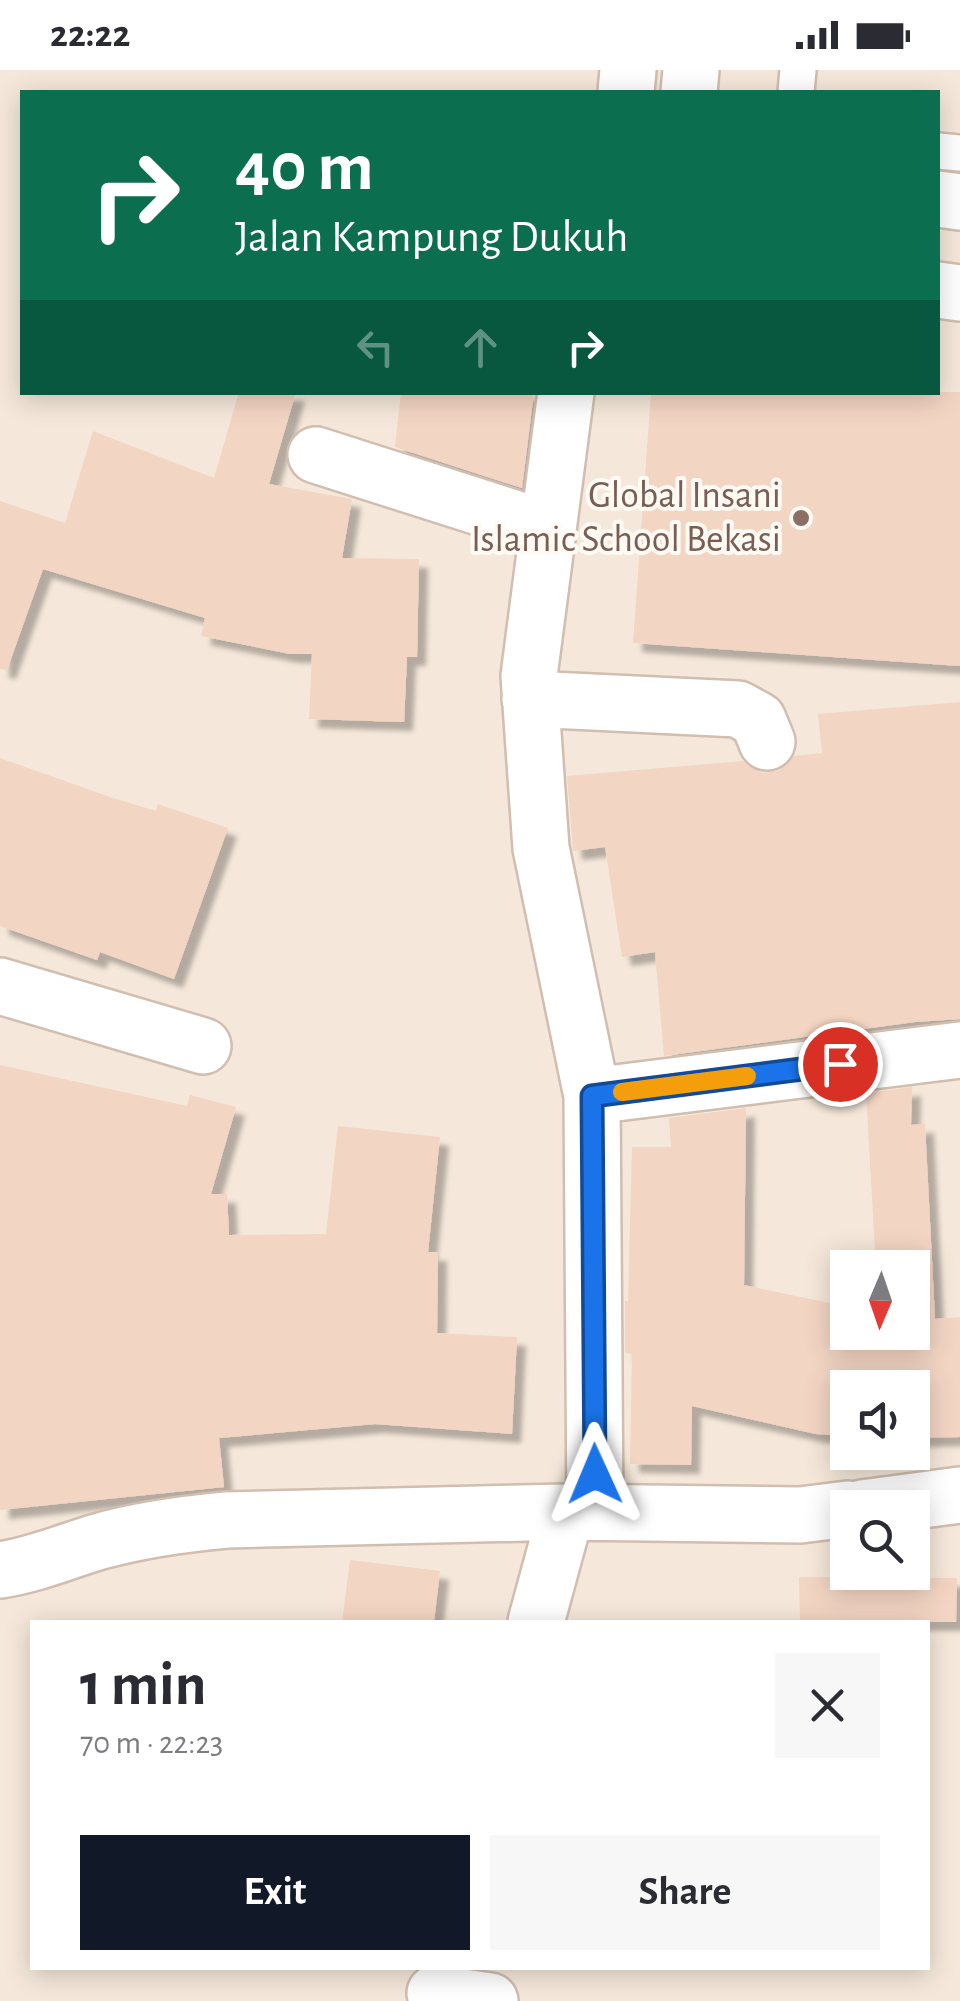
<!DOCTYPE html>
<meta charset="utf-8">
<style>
:root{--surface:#fff;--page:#f7f7f7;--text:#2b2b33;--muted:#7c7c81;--accent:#111827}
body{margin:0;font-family:"Alegreya Sans",sans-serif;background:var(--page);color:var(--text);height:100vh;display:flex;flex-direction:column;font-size:38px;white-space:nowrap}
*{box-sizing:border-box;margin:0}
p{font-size:32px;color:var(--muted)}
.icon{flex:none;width:55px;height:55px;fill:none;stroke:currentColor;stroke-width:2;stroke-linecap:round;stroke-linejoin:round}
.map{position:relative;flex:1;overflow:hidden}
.sheet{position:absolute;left:30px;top:1550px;width:900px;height:350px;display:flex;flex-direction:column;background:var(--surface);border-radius:0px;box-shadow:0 5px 25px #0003}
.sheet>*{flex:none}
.banner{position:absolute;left:20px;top:20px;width:920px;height:305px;border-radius:0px;box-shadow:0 5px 25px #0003;background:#0b6e4f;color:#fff;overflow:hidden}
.needle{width:65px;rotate:182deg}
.controls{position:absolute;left:830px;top:1180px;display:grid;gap:20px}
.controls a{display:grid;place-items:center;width:100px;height:100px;border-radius:0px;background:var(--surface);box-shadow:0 5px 25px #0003;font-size:50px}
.pin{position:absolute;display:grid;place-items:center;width:85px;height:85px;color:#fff;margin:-42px;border:5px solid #fff;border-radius:50%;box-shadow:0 2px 10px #0007}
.me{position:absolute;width:110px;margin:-55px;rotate:359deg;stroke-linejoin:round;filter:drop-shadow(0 0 8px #0008)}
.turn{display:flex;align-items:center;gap:35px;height:210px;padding:0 50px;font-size:45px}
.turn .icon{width:130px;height:130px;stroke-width:2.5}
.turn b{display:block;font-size:70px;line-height:85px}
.lanes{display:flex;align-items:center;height:95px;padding:0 50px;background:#0003;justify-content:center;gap:50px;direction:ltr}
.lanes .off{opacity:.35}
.round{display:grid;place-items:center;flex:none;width:105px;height:105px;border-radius:0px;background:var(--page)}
.overview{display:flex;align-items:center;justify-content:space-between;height:170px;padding:0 50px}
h1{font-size:60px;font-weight:600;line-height:75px}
.action{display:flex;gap:20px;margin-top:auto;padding:20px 50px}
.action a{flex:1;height:115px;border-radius:0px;background:var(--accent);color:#fff;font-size:40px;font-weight:600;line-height:115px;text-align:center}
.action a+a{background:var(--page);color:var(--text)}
.status{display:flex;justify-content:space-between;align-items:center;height:70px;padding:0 50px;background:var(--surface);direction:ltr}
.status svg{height:28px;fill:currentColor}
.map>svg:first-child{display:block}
.residential{fill:#f5e8da;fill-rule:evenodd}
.building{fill:#f3d5c3;filter:url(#shadow)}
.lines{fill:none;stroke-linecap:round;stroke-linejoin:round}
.service-casing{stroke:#d1beb0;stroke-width:40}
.minor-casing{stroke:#d1beb0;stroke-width:60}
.service{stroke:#fff;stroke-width:35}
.minor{stroke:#fff;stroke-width:55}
.route-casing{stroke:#114b97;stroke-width:25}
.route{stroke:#1a73e8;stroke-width:18}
.slow{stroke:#f59e0b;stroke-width:18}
.education-dot{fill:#8d6e63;stroke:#fffaf3;stroke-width:4}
.labels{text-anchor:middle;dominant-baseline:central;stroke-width:8;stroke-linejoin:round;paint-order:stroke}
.education-label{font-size:38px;fill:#785e54;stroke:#fffaf3;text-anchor:end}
</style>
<div class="status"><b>22:22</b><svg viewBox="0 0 49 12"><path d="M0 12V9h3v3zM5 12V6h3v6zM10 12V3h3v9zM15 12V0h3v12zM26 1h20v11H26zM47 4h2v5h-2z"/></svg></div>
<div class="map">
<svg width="960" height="1931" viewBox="0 0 960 1931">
<defs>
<filter id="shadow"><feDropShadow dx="9" dy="9" stdDeviation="2.5" flood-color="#0004"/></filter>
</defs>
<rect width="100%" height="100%" fill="#fdf6ec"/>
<!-- residential -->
<path class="residential" d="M 0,0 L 960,0 L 960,1931 L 0,1931 ZM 22,22 L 938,22 L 938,322 L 22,322 ZM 848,1198 L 912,1198 L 912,1262 L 848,1262 ZM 848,1318 L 912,1318 L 912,1382 L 848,1382 ZM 848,1438 L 912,1438 L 912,1502 L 848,1502 ZM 32,1552 L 928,1552 L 928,1898 L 32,1898 Z"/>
<!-- building -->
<path class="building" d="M 239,322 L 296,322 L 269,414 L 352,429 L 342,488 L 419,489 L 417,587 L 407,587 L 404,652 L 309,649 L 312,584 L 290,584 L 201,566 L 205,548 L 43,499 L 7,600 L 0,599 L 0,431 L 65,453 L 93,361 L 214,408 Z
M 401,322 L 534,322 L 522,418 L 395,377 Z
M 651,322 L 960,322 L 960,596 L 633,573 Z
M 960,632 L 960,949 L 915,952 L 664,986 L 655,882 L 622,887 L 605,777 L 573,781 L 567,706 L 743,691 L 762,703 L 778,701 L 794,686 L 822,683 L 818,644 Z
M 0,688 L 110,727 L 156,741 L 158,734 L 228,758 L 174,909 L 100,882 L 97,890 L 0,856 Z
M 0,995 L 187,1036 L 190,1025 L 236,1037 L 211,1124 L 227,1124 L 229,1165 L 326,1164 L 338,1056 L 440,1067 L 428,1182 L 438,1182 L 437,1263 L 517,1267 L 512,1364 L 375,1354 L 219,1368 L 224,1417 L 0,1440 Z
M 912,1017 L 911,1055 L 925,1054 L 935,1249 L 960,1247 L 960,1367 L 912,1368 L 912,1318 L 848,1318 L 848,1366 L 816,1364 L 692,1336 L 691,1395 L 630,1394 L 632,1284 L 625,1283 L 625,1231 L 628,1231 L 632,1077 L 671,1077 L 669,1048 L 746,1038 L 744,1215 L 848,1237 L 848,1262 L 912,1262 L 912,1198 L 876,1198 L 866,1023 Z
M 350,1490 L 440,1501 L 434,1552 L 342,1552 Z
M 799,1507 L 957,1508 L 956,1552 L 800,1552 Z"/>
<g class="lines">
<defs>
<path id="service" d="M 796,22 L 798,0
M 938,81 L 960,83"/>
<path id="minor" d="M 626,22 L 628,0
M 689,22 L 691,0
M 938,129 L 960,132
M 938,220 L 960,223
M 566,322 L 529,606 L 541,778 L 592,1026 L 595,1442
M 316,385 L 548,459
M 530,629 L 738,639 L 758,650 L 767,672
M 0,916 L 203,976
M 592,1026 L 960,980
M 862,1438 L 960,1425
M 0,1500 C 34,1495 64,1482 97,1472 C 139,1460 183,1454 227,1450 L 566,1442 L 800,1445 L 848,1439
M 536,1552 L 566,1442
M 435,1923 L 490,1931"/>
</defs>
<!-- service casing -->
<use href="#service" class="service-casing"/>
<!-- minor casing -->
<use href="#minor" class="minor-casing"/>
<!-- service -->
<use href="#service" class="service"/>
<!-- minor -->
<use href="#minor" class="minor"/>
</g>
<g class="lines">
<defs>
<path id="route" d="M 595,1404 L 592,1026 L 840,994"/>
</defs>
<!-- route casing -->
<use href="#route" class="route-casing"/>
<!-- route -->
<use href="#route" class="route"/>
<!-- slow -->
<path class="slow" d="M 622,1022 L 747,1006"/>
</g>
<!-- markers -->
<circle class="education-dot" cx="801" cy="448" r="10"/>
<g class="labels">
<!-- education labels -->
<g class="education-label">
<text x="781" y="426">Global Insani<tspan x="781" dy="44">Islamic School Bekasi</tspan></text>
</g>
</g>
</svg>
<div class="controls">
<a><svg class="needle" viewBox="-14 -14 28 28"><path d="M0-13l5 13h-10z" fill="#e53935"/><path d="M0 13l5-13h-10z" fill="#7c7c81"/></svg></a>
<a><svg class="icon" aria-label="sound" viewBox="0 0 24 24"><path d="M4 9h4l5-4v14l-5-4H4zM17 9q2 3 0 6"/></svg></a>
<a><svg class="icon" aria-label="search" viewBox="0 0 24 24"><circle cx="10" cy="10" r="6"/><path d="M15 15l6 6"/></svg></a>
</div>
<div class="pin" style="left:840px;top:994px;background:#d93025"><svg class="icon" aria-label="arrive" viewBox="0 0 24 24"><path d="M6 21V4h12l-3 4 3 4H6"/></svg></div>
<svg class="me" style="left:595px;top:1404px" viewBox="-20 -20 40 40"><path d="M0-17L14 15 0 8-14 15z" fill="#1a73e8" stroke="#fff" stroke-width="4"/></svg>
<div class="banner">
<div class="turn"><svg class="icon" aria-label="right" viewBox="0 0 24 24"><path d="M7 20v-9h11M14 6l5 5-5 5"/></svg><div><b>40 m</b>Jalan Kampung Dukuh</div></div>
<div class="lanes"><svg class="icon off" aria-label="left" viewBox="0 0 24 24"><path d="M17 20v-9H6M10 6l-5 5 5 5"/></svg><svg class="icon off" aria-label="ahead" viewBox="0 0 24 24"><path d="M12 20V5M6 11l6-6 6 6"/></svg><svg class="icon" aria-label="right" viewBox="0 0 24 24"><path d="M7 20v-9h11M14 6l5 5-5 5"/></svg></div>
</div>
<section class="sheet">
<div class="overview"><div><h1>1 min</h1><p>70 m · 22:23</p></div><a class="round"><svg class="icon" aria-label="close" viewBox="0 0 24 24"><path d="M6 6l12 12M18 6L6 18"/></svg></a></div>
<div class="action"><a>Exit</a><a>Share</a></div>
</section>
</div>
